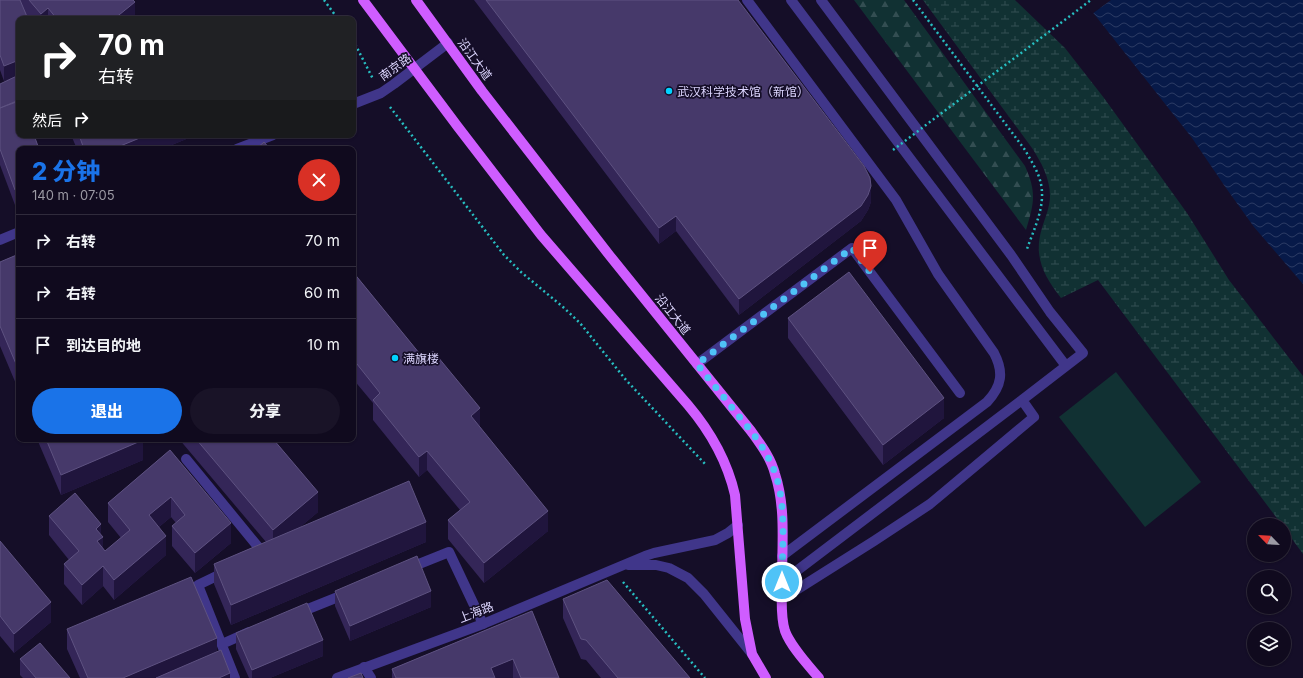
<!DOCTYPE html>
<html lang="zh">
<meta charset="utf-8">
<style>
:root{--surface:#100a1e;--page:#191327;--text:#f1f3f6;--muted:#9c9aa4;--line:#302b3c;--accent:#1a73e8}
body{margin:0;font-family:Inter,"Noto Sans SC",sans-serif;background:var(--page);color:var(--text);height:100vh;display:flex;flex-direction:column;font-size:15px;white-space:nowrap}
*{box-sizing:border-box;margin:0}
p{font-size:13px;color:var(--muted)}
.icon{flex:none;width:22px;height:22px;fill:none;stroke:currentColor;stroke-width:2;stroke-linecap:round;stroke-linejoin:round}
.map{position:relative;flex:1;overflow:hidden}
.details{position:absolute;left:16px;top:146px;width:340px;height:296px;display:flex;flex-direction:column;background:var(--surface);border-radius:8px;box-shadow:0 1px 3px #0004,0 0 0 1px var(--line)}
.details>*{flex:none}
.guide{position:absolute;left:16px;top:16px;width:340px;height:122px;border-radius:8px;box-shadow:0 1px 3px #0004,0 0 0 1px var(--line);background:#202124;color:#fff;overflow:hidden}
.needle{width:26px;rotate:295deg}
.buttons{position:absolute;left:1247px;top:518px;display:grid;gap:8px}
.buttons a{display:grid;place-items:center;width:44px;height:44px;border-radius:50%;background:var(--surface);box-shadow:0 1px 3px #0004,0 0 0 1px var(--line);font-size:20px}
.pin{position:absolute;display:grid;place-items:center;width:34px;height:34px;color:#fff;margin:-41px -17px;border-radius:50% 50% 50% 0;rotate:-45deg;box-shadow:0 0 4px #0007}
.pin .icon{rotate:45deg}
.me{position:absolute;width:44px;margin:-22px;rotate:0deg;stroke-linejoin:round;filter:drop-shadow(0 0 3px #0008)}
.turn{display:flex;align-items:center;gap:14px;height:84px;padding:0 16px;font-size:18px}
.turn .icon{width:52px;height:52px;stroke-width:2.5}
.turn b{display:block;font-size:28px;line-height:34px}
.then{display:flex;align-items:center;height:38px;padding:0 16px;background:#0003;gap:8px;font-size:15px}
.round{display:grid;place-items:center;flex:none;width:42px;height:42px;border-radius:21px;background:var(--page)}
.head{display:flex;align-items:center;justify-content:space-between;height:68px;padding:0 16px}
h1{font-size:24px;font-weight:800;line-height:30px;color:var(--accent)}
.primary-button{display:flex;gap:8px;margin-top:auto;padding:8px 16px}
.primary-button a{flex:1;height:46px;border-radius:24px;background:var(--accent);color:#fff;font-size:16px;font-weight:800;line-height:46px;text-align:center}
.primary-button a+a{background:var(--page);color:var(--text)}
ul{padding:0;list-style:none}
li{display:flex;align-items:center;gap:12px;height:52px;padding:0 16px;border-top:1px solid var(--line)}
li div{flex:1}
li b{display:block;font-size:15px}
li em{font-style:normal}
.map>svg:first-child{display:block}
.green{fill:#113133}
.forest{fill:url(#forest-firs)}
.wetland{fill:url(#wetland-marsh)}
.water{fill:url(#water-waves)}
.pier{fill:#150e28}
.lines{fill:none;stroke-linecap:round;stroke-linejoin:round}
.path{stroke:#27bec1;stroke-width:2.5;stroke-dasharray:2 3;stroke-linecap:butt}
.service{stroke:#40368a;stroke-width:10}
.minor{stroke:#40368a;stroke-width:10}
.tertiary{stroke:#40368a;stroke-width:10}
.primary{stroke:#cf5dff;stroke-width:10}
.path-bridge{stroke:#27bec1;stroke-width:2.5;stroke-dasharray:2 3;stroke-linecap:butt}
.wall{fill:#342658}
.shaded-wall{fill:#20153d}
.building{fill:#46396a;stroke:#5e5281}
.route{stroke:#4fc3f7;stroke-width:7;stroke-dasharray:0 12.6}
.poi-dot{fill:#02d2ff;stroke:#150e28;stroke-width:1.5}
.labels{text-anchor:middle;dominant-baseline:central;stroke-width:3.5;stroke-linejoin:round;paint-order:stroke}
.street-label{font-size:12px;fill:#ddd6ff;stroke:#150e28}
.poi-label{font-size:12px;fill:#ddd6ff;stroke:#150e28;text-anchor:start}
</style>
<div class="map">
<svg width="1303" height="678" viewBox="0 0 1303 678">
<defs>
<pattern id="forest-firs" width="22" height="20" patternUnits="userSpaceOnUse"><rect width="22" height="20" fill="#113133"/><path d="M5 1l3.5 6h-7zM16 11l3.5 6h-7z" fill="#334e52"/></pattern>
<pattern id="wetland-marsh" width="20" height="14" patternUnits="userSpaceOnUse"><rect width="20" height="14" fill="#113133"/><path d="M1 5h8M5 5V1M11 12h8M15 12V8" fill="none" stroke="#334e52"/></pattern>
<pattern id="water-waves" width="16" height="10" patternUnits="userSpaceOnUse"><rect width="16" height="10" fill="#071a49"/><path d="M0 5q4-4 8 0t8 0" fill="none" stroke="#2b3b64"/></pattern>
</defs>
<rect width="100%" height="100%" fill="#150e28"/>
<!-- green -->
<path class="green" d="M 1116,372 L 1201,482 L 1145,527 L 1059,417 Z"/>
<!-- forest -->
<path class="forest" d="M 854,0 L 904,0 L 1025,166 C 1037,193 1034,203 1026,230 Z"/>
<!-- wetland -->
<path class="wetland" d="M 923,0 L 1015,0 L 1065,48 L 1104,98 L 1187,213 L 1229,280 L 1303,376 L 1303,554 L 1284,528 L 1284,525 L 1282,525 L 1098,280 L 1061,298 C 1044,276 1033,257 1042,228 C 1045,218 1050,207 1050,196 C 1050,178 1041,162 1032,148 Z"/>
<!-- water -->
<path class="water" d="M 1083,0 L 1303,0 L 1303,284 L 1254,227 L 1226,188 L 1192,138 Z"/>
<!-- pier -->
<path class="pier" d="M 1081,0 L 1111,0 L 1092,14 Z"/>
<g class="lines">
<!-- path -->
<path class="path" d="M 324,0 L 338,19
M 913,0 L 1025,150 C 1030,159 1036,168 1039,177 C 1048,202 1035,226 1027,249
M 353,40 L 373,79
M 390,107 L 504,255 L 521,272 L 563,307 L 580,323 L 626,380 L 706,465
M 623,582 L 705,678"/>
<!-- service -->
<path class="service" d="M 747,0 L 896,200 L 938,274 L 994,353 C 1004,372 1002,386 987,402 L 782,556
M 791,0 L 1066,366
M 821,0 L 1011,255 L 1050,312 L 1083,353 L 1022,400
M 697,364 L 852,248 L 960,393
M 782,599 L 874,541 L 930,504 L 1034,417 L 1022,400 L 782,582
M 364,667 L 371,678"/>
<!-- minor -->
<path class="minor" d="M 186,459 L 264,554 L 263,555
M 409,568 L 449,552 L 483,624
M 225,572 L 198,585 L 235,678
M 298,613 L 348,593
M 222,644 L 249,632"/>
<!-- tertiary -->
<path class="tertiary" d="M 353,104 L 381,93 L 394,84 L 448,43
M 237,149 L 273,135
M 0,240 L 19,232
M 628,565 L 656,565 L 669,568 L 688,578 L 704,594 L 752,654
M 337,678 L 483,624 L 645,556 L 654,553 L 715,540 L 728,533 L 738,525"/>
<!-- primary -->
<path class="primary" d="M 363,0 L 458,127 L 541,235 L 688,405 C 710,431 727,460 735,495 L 745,619 L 752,654 L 766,678
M 416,0 L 482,91 L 610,256 L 751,431 C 761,445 771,458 775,474 C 786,507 782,545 782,580 C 782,595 780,616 785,631 C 791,647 808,665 819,678"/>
<!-- path-bridge -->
<path class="path-bridge" d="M 893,150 L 1091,0"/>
</g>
<!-- wall -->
<path class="wall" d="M 0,0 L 133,0 L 135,19 L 29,19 L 27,16 L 19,149 L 19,204 L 15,205 L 0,165 L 0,84 L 10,79 L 4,81 L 0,70 Z
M 474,0 L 738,0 L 871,202 L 868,210 L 861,221 L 739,315 L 676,231 L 659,244 Z
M 71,135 L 196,135 L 162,149 L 77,149 Z
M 19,254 L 19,391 L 0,346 L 0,262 Z
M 353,272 L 480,428 L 548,531 L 484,583 L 448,539 L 448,520 L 460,510 L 427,470 L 419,477 L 373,420 L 373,403 L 353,379 Z
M 788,318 L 944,418 L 883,465 L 788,338 Z
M 37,439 L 143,439 L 143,460 L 61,495 Z
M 179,439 L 273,439 L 318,512 L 299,528 L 426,542 L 231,625 L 214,584 L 214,564 L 266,542 Z
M 170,450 L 231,543 L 195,573 L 172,546 L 172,526 L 176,523 L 171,517 L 159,527 L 166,555 L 114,600 L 103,586 L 82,605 L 64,584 L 64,564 L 69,560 L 49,535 L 49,516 L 101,535 L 103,548 L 105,551 L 121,538 L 108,522 L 108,503 Z
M 0,541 L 51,622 L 14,653 L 0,636 Z
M 335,591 L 431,607 L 350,641 L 335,606 Z
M 563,599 L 690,678 L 601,678 L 586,660 L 581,659 L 563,618 Z
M 532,611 L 559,678 L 392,678 L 392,669 Z
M 67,629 L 217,652 L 230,678 L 80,678 L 67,649 Z
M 236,633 L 323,656 L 270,678 L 249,678 L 236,649 Z
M 20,659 L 70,678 L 23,678 L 20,675 Z"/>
<!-- shaded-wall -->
<path class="shaded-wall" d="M 135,2 L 135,19 L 114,19 Z
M 48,8 L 48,19 L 41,19 L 41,14 Z
M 19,60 L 19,75 L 4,81 L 4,66 Z
M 147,135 L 196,135 L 162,149 L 113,149 Z
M 871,186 L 871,202 L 868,210 L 861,221 L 739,315 L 739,299 Z
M 19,188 L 19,204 L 15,205 L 15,190 Z
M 676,216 L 676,231 L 659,244 L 659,228 Z
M 944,398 L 944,418 L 883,465 L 883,445 Z
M 480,408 L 480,428 L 471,416 Z
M 143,440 L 143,460 L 61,495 L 61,475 Z
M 427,451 L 427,470 L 419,477 L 419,457 Z
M 318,492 L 318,512 L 273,550 L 273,530 Z
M 171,497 L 171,517 L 149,535 L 149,515 Z
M 548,511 L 548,531 L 484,583 L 484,563 Z
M 426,522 L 426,542 L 231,625 L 231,605 Z
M 231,523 L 231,543 L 195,573 L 195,553 Z
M 101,524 L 101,538 L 103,537 L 103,557 L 97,561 L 96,529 Z
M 166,536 L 166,555 L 114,600 L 114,580 Z
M 103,566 L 103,586 L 82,605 L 82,585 Z
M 431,591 L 431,607 L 350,641 L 350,626 Z
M 51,602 L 51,622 L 14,653 L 14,634 Z
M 217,638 L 217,658 L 169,678 L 123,678 Z
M 323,640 L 323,656 L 270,678 L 252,678 L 252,670 Z
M 513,659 L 513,678 L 491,678 L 491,668 Z
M 230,673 L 230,678 L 219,678 Z"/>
<!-- building -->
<path class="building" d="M 0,0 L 20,0 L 28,19 L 19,19 L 19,60 L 4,66 L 0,55 Z
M 29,0 L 133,0 L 135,2 L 114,19 L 57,19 L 48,8 L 41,14 Z
M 486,0 L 738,0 L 864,166 L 870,178 L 871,186 L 868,195 L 861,206 L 739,299 L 676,216 L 659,228 Z
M 19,75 L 19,100 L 0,108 L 0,84 Z
M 19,101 L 19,135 L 34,135 L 39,149 L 19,149 L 19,188 L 15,190 L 0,149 L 0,108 Z
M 79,135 L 147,135 L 113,149 L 84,149 Z
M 264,142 L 270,149 L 256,149 Z
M 19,254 L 19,371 L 0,326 L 0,262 Z
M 353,272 L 424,359 L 433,351 L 480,408 L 471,416 L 548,511 L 484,563 L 448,520 L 470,502 L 427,451 L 419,457 L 373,400 L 380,393 L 353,359 Z
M 849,272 L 944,398 L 883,445 L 788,318 Z
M 46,439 L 143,439 L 143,440 L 61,475 Z
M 196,439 L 273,439 L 318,492 L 273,530 Z
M 170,450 L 231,523 L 195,553 L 172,526 L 185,515 L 171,497 L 149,515 L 166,536 L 114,580 L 103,566 L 82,585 L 64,564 L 79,551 L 49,516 L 75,493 L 101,524 L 96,529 L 103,537 L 97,541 L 105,551 L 130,530 L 108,503 Z
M 409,481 L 426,522 L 231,605 L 214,564 Z
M 0,541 L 51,602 L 14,634 L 0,616 Z
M 417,556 L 431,591 L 350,626 L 335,591 Z
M 191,577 L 217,638 L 123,678 L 88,678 L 67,629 Z
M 607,580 L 690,678 L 618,678 L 586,640 L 581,639 L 563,599 Z
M 307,603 L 323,640 L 252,670 L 236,633 Z
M 532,611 L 559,678 L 521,678 L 513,659 L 491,668 L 495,678 L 396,678 L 392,669 Z
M 40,643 L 70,678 L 36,678 L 20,659 Z
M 221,650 L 230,673 L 219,678 L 156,678 Z
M 361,673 L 363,678 L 348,678 Z"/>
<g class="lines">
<!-- route -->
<path class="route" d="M 782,582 C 782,547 787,506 775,473 C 767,450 752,432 737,414 C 724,397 710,381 697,364 L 852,248 L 870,272"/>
</g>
<!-- markers -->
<g class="poi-dot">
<circle cx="669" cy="91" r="4"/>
<circle cx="395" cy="358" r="4"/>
</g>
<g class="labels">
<!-- street labels -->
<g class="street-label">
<text transform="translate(475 59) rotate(54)">沿江大道</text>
<text transform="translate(395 67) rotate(-36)">南京路</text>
<text transform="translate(673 314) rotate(51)">沿江大道</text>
<text transform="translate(476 612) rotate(-21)">上海路</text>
</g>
<!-- poi labels -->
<g class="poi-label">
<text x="677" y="91">武汉科学技术馆（新馆）</text>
<text x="403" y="358">满旗楼</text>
</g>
</g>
</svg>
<div class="buttons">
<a><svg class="needle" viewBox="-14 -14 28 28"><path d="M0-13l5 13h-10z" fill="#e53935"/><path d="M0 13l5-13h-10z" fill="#9c9aa4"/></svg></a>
<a><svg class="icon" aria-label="search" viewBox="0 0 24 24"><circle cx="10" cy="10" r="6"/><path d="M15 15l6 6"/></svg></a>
<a><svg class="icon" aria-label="layers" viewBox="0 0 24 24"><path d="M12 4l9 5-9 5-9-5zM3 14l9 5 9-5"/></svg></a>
</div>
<div class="pin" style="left:870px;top:272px;background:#d93025"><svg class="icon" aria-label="arrive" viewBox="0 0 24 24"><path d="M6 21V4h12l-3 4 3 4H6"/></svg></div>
<svg class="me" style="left:782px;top:582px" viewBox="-20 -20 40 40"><circle r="17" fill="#4fc3f7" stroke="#fff" stroke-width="3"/><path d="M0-11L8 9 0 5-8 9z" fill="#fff"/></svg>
<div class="guide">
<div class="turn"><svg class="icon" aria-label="right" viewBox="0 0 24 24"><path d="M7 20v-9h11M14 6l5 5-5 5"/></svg><div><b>70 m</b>右转</div></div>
<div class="then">然后<svg class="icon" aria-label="right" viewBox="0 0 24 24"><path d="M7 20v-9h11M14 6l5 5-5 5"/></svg></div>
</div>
<section class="details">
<div class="head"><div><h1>2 分钟</h1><p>140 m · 07:05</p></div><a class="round" style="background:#d93025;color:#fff"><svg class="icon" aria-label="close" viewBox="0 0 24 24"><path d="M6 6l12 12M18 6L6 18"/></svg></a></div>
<ul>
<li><svg class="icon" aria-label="right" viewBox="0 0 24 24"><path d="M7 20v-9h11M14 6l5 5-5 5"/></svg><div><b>右转</b></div><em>70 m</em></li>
<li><svg class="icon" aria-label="right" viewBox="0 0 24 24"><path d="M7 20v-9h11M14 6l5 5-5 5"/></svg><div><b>右转</b></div><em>60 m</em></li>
<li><svg class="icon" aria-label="arrive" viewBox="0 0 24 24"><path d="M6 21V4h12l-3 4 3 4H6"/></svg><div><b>到达目的地</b></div><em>10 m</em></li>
</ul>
<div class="primary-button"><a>退出</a><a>分享</a></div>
</section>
</div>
